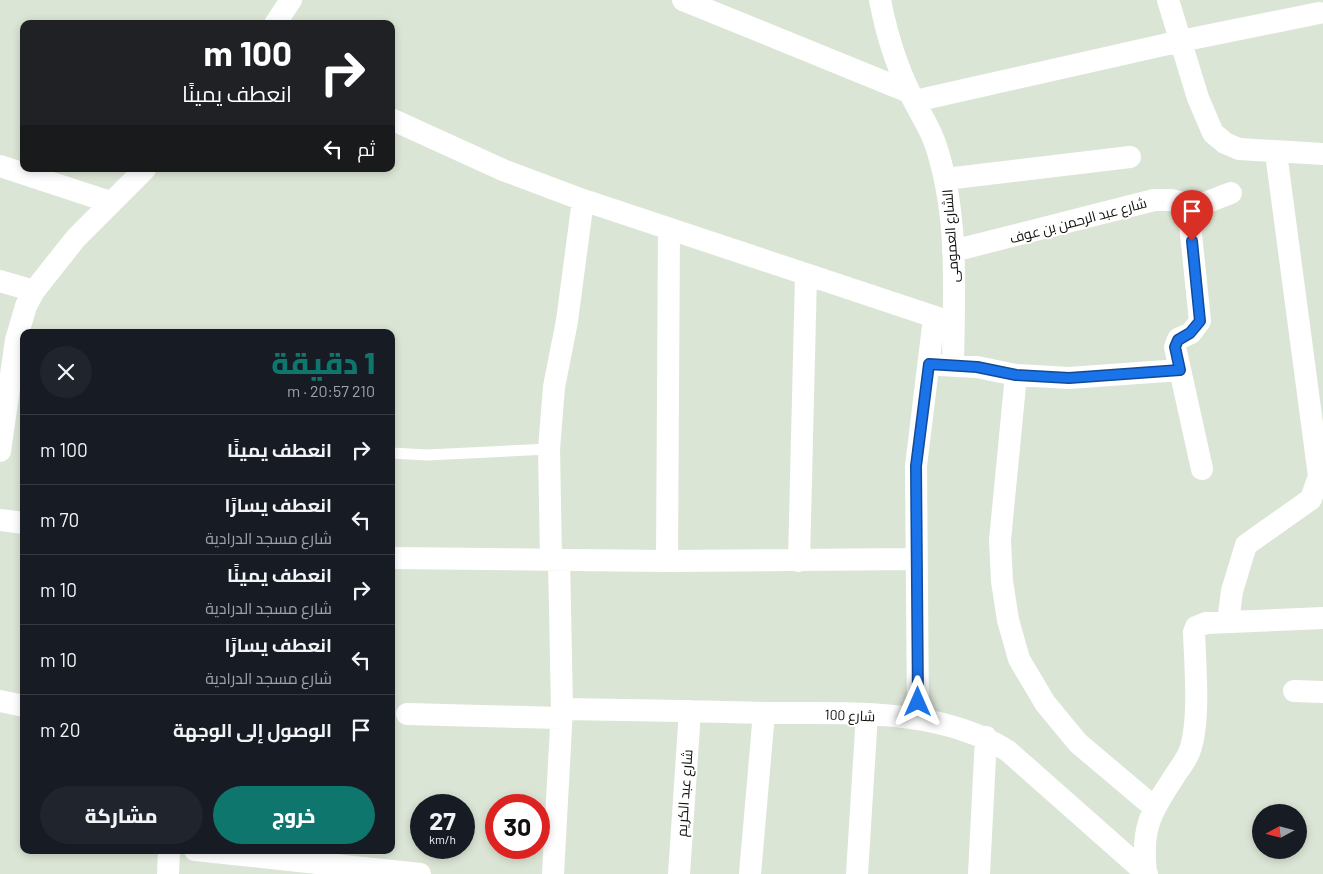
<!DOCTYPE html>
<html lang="ar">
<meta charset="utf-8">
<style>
:root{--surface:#171b24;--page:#20242c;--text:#f1f3f6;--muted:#9ea1a6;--line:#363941;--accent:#0f766e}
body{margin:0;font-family:Barlow,Cairo,sans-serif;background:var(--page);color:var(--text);direction:rtl;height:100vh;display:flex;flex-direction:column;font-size:19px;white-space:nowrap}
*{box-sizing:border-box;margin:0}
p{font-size:16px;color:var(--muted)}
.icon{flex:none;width:28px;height:28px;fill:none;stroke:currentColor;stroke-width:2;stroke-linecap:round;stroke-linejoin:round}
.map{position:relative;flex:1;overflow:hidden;direction:ltr}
.details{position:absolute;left:20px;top:329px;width:375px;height:525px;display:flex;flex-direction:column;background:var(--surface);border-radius:10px;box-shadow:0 2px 8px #0003;direction:rtl}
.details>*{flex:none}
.guide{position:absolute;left:20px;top:20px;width:375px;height:152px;border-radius:10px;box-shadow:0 2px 8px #0003;direction:rtl;background:#202124;color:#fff;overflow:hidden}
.needle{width:32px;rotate:263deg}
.buttons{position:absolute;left:1252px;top:804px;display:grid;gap:10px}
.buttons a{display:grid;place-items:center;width:55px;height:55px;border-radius:50%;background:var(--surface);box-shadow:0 2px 8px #0003;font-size:25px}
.speed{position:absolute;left:410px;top:794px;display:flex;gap:10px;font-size:25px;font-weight:700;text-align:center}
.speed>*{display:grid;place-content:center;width:65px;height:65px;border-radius:50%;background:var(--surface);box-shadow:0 2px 8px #0003;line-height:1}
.speed small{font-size:12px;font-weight:400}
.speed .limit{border:8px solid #d22;background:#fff;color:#111}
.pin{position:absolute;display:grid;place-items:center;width:42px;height:42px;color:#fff;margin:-51px -21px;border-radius:50% 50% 50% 0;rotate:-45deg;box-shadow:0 0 5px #0007}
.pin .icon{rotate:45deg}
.me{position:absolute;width:55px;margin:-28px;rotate:0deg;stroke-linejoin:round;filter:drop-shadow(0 0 4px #0008)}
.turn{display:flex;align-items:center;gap:18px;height:105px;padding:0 20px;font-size:22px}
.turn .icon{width:65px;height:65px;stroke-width:2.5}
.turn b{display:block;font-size:35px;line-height:42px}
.then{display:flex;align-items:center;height:48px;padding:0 20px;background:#0003;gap:10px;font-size:19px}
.round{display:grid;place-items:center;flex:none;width:52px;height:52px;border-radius:26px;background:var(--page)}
.headline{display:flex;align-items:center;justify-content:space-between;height:85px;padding:0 20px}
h1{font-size:30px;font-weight:800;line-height:38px;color:var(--accent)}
.primary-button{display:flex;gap:10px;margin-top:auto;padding:10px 20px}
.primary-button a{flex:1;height:58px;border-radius:30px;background:var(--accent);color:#fff;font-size:20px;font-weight:800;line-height:58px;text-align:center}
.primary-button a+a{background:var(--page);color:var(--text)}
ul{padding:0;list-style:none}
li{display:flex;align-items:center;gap:15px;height:70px;padding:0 20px;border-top:1px solid var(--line)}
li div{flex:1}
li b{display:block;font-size:19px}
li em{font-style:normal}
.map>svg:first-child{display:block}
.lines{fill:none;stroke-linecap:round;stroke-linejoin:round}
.lane{stroke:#fff;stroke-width:11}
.street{stroke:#fff;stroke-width:22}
.route-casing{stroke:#114b97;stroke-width:12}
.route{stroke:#1a73e8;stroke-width:9}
.labels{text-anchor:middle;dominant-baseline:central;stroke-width:4;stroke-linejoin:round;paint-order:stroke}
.street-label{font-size:14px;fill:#0d100b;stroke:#fff}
</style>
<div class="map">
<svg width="1323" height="874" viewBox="0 0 1323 874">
<rect width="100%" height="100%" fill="#dbe5d5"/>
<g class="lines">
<!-- lane -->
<path class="lane" d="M 391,453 L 427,455 L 549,449"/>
<!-- street -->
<path class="street" d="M 683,0 L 909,92
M 880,0 C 886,31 895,62 909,91 C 918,111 931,128 937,149 C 959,219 954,293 953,365
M 1168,0 L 1198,98 L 1213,133 L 1225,143 L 1239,149 L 1323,154
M 275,24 L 291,0
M 915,101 L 1181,41 L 1319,13
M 391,119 L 503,170 L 583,200 L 953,323
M 0,166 L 110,202
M 946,179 L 1130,157
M 1188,205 L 1200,321 L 1191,333 L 1178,339 L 1175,347 L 1202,469
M 953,251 L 1154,200 L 1171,200 L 1197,206 L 1231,193
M 0,281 L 34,291
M 940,365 L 977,367 L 1016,375 L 1069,378 L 1180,370
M 1016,375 L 1000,540 L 1002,581 L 1008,620 L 1019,659 L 1045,703 L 1078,743 L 1155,808
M 0,451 L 16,340 L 26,306 L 34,291 L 76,238 L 145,169
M 0,520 L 24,523
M 391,558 L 667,561 L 916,559
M 551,559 L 549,449 L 554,387 L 567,321 L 583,200
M 667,561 L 669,229
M 799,561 L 806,275
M 1228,622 L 1232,591 L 1246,545 L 1311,499 L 1319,476 L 1276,153
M 1294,691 L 1323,692
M 0,701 L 24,706
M 562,709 C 629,710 696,711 764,713 C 845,714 937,706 1008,751 L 1147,874
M 407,714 L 561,718
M 918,719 L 916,466 L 934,318
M 195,850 L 420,874
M 1146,873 C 1141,829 1150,813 1174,777 C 1180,767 1188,759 1191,747 C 1200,716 1195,665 1194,632 L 1196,627 L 1206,623 L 1323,618
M 168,874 L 169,850
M 553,874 L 562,709 L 559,559
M 679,874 L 690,711
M 750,874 L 764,713
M 857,874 L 867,714
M 979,874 L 986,737"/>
</g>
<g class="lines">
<defs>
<path id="route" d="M 918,702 L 916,466 L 929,364 L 977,367 L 1016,375 L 1069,378 L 1180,370 L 1175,347 L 1178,340 L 1190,333 L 1200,321 L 1192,241"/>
</defs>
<!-- route casing -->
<use href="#route" class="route-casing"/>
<!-- route -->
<use href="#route" class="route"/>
</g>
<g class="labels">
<!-- street labels -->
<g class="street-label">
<text transform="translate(1078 220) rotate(-15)">شارع عبد الرحمن بن عوف</text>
<text transform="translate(950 236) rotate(-94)">الشارع العمومى</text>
<text transform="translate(850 715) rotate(2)">شارع 100</text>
<text transform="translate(684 793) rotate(-86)">شارع عبد الكريم</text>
</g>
</g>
</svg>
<div class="buttons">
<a><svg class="needle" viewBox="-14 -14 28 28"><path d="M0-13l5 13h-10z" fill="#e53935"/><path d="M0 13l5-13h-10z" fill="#9ea1a6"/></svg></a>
</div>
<div class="speed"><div>27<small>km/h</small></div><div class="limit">30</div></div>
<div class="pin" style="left:1192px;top:241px;background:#d93025"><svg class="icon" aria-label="arrive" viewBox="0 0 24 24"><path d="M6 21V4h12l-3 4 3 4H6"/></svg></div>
<svg class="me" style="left:918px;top:702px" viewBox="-20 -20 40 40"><path d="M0-17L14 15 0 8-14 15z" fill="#1a73e8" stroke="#fff" stroke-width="4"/></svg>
<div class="guide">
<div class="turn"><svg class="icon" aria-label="right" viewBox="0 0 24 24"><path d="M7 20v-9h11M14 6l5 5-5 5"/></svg><div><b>100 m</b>انعطف يمينًا</div></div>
<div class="then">ثم<svg class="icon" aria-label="left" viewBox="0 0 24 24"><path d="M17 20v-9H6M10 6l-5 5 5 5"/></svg></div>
</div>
<section class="details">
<div class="headline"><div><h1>1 دقيقة</h1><p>210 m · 20:57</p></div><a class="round"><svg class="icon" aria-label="close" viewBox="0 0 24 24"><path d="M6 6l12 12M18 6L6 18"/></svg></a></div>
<ul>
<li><svg class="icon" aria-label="right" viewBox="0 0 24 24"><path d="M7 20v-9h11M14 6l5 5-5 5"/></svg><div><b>انعطف يمينًا</b></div><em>100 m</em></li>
<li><svg class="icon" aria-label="left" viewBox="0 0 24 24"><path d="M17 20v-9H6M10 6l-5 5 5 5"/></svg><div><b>انعطف يسارًا</b><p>شارع مسجد الدرادية</p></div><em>70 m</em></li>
<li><svg class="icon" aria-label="right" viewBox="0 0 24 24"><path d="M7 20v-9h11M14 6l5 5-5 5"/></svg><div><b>انعطف يمينًا</b><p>شارع مسجد الدرادية</p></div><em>10 m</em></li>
<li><svg class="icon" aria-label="left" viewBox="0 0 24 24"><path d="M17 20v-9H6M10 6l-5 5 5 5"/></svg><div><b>انعطف يسارًا</b><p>شارع مسجد الدرادية</p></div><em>10 m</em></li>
<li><svg class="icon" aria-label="arrive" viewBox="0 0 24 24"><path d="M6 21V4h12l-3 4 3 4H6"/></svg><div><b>الوصول إلى الوجهة</b></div><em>20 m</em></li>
</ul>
<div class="primary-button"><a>خروج</a><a>مشاركة</a></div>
</section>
</div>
